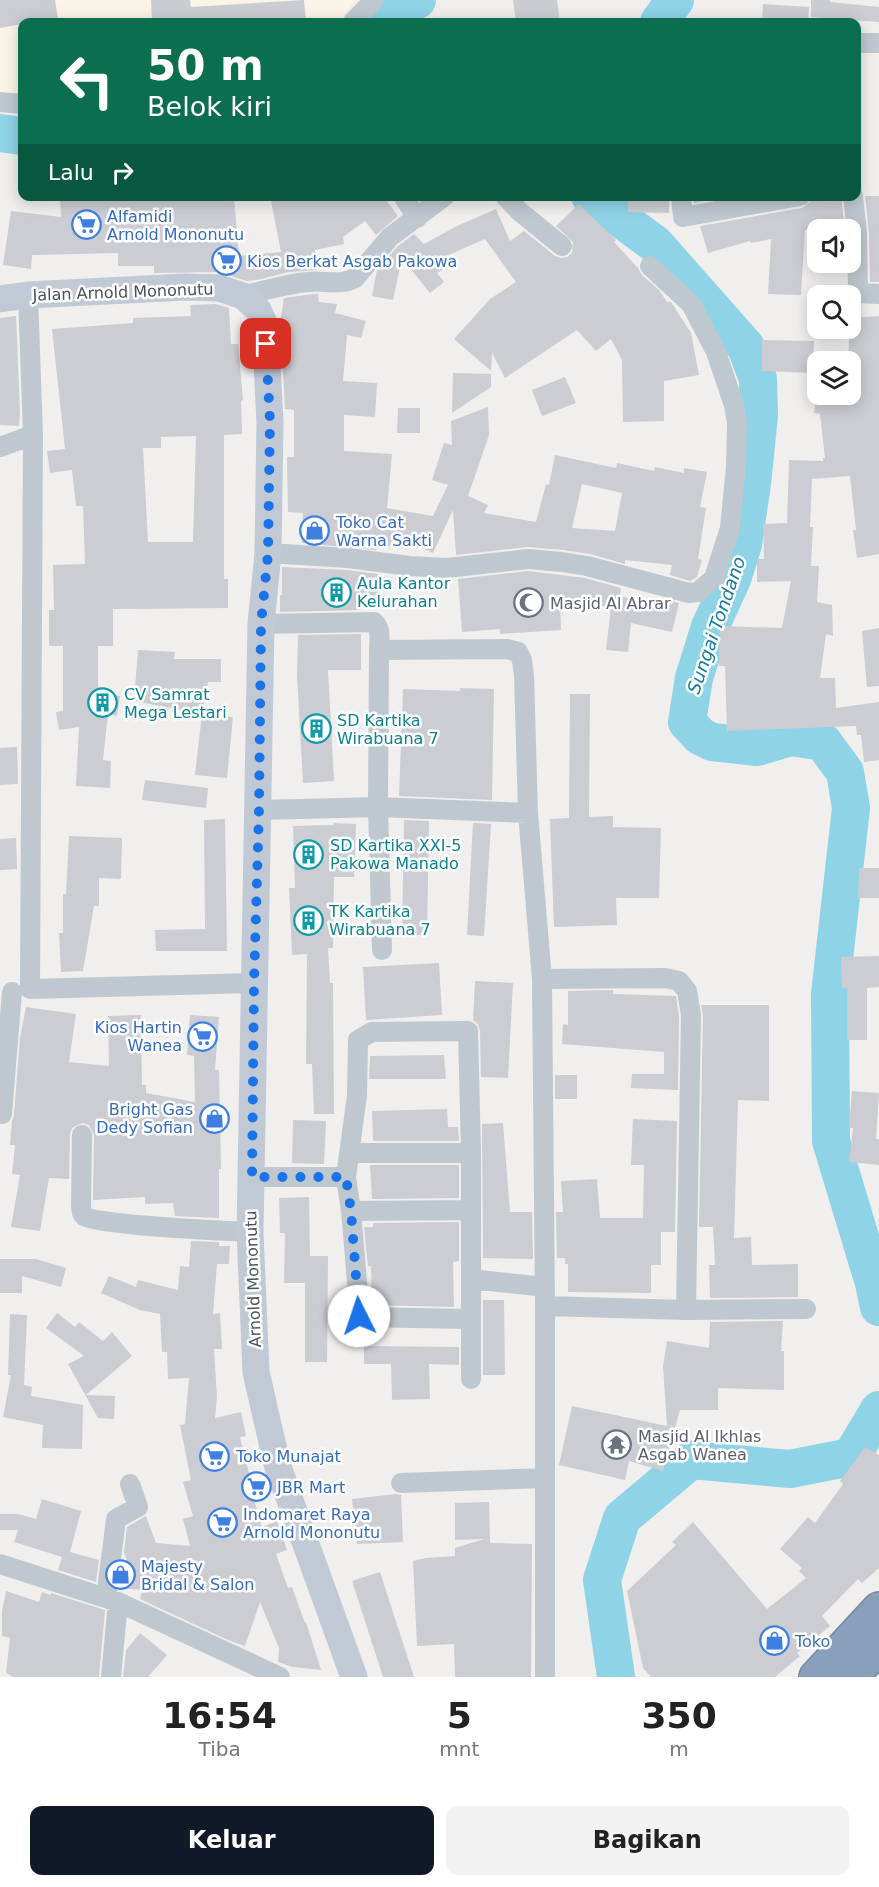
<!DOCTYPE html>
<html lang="id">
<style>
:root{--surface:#fff;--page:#f2f2f2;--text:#222;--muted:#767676;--accent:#111827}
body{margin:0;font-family:"DejaVu Sans",sans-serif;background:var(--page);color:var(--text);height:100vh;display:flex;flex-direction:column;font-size:22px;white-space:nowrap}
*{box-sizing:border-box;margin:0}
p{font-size:20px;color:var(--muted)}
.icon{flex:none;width:33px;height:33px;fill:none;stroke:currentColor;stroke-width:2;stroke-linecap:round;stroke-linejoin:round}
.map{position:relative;height:1677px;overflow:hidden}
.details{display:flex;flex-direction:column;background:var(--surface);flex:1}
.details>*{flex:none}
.hud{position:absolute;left:18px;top:18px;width:843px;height:183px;border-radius:12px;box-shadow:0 3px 15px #0003;background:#0b6e4f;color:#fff;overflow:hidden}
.fabs{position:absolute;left:807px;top:219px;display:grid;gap:12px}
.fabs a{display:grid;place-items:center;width:54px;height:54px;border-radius:12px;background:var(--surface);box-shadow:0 3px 15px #0003;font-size:30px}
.pin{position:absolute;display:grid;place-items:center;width:51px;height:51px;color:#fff;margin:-26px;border-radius:12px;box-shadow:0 3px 9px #0006}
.me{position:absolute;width:66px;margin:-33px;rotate:356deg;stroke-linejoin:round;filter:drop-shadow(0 0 4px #0008)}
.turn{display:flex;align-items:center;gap:21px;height:126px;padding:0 30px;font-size:27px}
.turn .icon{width:78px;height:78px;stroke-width:2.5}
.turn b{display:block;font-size:42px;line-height:51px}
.then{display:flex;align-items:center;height:57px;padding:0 30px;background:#0003;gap:12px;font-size:22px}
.eta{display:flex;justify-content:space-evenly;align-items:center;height:102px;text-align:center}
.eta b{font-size:36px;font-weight:700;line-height:42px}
.button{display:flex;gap:12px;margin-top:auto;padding:12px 30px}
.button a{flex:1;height:69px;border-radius:12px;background:var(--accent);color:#fff;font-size:24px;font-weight:700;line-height:69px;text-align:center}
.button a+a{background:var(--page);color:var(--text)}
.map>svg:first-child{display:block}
.commercial{fill:#fbf5e8}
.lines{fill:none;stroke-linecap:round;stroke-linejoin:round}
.river{stroke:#8ed3e6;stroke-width:38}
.building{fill:#cbcdd3;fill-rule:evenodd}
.highway-casing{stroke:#748ba6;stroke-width:36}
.street{stroke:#bfc8cf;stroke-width:20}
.secondary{stroke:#c0c9d4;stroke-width:27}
.highway{stroke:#89a0ba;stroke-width:33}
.route{stroke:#1a73e8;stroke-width:10;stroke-dasharray:0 18}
.labels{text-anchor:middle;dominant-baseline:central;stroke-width:5;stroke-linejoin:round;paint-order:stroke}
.shop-label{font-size:16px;fill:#366cbe;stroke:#fff;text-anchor:start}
.street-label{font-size:16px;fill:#47515a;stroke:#fff}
.culture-label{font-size:16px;fill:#0d838f;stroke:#fff;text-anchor:start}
.worship-label{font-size:16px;fill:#5b616d;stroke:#fff;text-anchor:start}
.water-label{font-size:18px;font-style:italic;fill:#157b99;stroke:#fff}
</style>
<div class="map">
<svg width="879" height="1677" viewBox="0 0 879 1677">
<rect width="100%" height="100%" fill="#f1eeee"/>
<!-- commercial -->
<path class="commercial" d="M 0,0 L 354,0 L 341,20 L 337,22 L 22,22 L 22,111 L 0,109 Z"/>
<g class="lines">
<!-- river -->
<path class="river" d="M 381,22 L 417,0
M 659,22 L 675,0
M 0,133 L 22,136
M 590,196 L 655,244 L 746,347 L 758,379 L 759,415 L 752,484 L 743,544 L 732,579 L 710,627 L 694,678 L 687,722 L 700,736 L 712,742 L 757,747 L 791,737 L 823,742 L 845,772 L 851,808 L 830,994 L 831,1141 L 874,1283 L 879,1307
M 616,1677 L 602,1580 L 622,1518 L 691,1460 L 790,1469 L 851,1457 L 879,1410"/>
</g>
<!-- building -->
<path class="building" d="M 0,0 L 55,0 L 58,19 L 22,22 L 22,24 L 0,28 Z
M 151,0 L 190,0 L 191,7 L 304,0 L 306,22 L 152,22 Z
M 513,0 L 557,0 L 560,22 L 516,22 Z
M 811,0 L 830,0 L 830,2 L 879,7 L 879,22 L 811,17 Z
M 763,4 L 809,7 L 808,22 L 762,22 Z
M 60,196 L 234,196 L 239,256 L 281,252 L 270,196 L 383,196 L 398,216 L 376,235 L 365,221 L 343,237 L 344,244 L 315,250 L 317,270 L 289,272 L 257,280 L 247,281 L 219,272 L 154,273 L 154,266 L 118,266 L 118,253 L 32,255 L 31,269 L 3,265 L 11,211 L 61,217 Z
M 628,196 L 669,196 L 669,213 L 628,212 Z
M 693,196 L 729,196 L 694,203 Z
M 841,196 L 845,230 L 835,230 L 834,226 L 805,230 L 801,295 L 768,294 L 771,239 L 751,243 L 750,241 L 708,253 L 700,226 L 802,208 L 811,201 Z
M 865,196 L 879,196 L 879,282 L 870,282 L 869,233 Z
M 579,204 L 616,240 L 614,242 L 638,268 L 642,275 L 659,290 L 667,302 L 671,302 L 691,333 L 699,375 L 664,381 L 664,421 L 623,422 L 622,360 L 611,339 L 596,351 L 577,330 L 505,378 L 492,353 L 491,371 L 454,339 L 490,299 L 516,282 L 485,239 L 444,257 L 449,266 L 437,273 L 444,282 L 430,293 L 402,258 L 393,300 L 372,296 L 377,270 L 398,246 L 414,234 L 424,244 L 457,226 L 496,209 L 510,241 L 524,231 L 555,256 L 561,258 L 567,257 L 572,253 L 573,242 L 556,226 Z
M 314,294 L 318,294 L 319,302 L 337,304 L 335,313 L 366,321 L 361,338 L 347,335 L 343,381 L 377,383 L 375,417 L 344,415 L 344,451 L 392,454 L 387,508 L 433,516 L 448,485 L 432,480 L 444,443 L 452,445 L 451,421 L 488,407 L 489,435 L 468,496 L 488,505 L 484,513 L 536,522 L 546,484 L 549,485 L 555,455 L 616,468 L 617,463 L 654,471 L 655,467 L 684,473 L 684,468 L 707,472 L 700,507 L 706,508 L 698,559 L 702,560 L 697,577 L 690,581 L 670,575 L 672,565 L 625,560 L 625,564 L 590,554 L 563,550 L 527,547 L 456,555 L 453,510 L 433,553 L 412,543 L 411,549 L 376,544 L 376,550 L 302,543 L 303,513 L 288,512 L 287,457 L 294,457 L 294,410 L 285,409 L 280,323 L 284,298 ZM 582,484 L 622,493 L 615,531 L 572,528 Z
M 216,304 L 229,308 L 231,344 L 238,344 L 243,400 L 241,401 L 242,434 L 224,435 L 224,579 L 228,579 L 228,608 L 113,609 L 113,646 L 98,646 L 98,692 L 120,696 L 117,716 L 108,714 L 103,760 L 111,761 L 110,788 L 76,786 L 79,727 L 59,730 L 56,712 L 63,711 L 63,646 L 49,646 L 49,610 L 54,610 L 53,565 L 85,564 L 83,506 L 76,506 L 72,470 L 50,473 L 47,451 L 65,449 L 52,329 L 133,323 L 133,318 L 191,316 L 190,305 ZM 196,436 L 193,542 L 148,542 L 143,448 L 161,448 L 161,437 Z
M 16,316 L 20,413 L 19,426 L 0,425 L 0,318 Z
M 879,316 L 879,554 L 857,558 L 853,530 L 856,530 L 850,476 L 812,479 L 810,527 L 813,527 L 811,566 L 819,566 L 817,602 L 832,605 L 833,636 L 826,634 L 820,678 L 835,678 L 836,708 L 879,702 L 879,760 L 864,762 L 861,735 L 857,735 L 856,726 L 727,731 L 725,666 L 719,666 L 720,626 L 782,628 L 791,581 L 757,582 L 757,559 L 764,559 L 763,524 L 787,523 L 789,460 L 823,461 L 823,458 L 825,458 L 820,414 L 814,413 L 816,394 L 850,394 L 850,362 L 848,362 L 850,318 Z
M 762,340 L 814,341 L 813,373 L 762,371 Z
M 453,373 L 491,374 L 491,387 L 452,413 Z
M 565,377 L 576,403 L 542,416 L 532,390 Z
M 398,408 L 420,408 L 420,433 L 397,433 Z
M 282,567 L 347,570 L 378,574 L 379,605 L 361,606 L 361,610 L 280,612 L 280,595 L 282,595 Z
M 528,571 L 585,578 L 621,588 L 620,596 L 662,605 L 664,599 L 679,603 L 672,632 L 631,623 L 628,652 L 606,650 L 611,607 L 560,600 L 561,630 L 500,634 L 500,629 L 462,632 L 458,579 Z
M 879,628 L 879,686 L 867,687 L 862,631 Z
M 361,634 L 361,670 L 328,670 L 334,781 L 303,783 L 297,676 L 298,635 Z
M 138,650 L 175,652 L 174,659 L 221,659 L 221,682 L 208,682 L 202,714 L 134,701 Z
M 460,688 L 494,689 L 492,800 L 399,796 L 403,689 L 460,691 Z
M 570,694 L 590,694 L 589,817 L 613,816 L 613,827 L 661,828 L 659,898 L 616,898 L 617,925 L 554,927 L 550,819 L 569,818 Z
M 202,714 L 233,717 L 227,778 L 195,775 Z
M 17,747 L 18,784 L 0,785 L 0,748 Z
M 145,780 L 208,788 L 206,808 L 142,800 Z
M 225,819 L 227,951 L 156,951 L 155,930 L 205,929 L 204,820 Z
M 404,820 L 429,821 L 427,935 L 402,935 Z
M 334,823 L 356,824 L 354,877 L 334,877 L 333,948 L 328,948 L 330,983 L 333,983 L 334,1114 L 314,1114 L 312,1064 L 306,1064 L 307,954 L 292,955 L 289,888 L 295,888 L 293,826 L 333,825 Z
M 473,823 L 491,824 L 484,936 L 467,935 Z
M 69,836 L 122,838 L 121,879 L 99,878 L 99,906 L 94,906 L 83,971 L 61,972 L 59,933 L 63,933 L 63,894 L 66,894 Z
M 16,838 L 17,869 L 0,870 L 0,839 Z
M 859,868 L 879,868 L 879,898 L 858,898 Z
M 879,956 L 879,987 L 867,988 L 867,1040 L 847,1040 L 847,988 L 842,988 L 841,957 Z
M 439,963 L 442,1015 L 366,1020 L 363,967 Z
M 475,981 L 513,983 L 508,1078 L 481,1077 L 480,1031 L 478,1024 L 473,1020 Z
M 613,990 L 613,994 L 676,996 L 679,1016 L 678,1090 L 631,1088 L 632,1074 L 664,1074 L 664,1052 L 562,1044 L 563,1024 L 568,1025 L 568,991 Z
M 701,1005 L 769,1005 L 769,1101 L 738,1100 L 734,1238 L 751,1237 L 752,1265 L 798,1264 L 798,1297 L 710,1298 L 709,1265 L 715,1265 L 713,1227 L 699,1227 L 703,1015 Z
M 26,1007 L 76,1014 L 69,1062 L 109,1066 L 108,1016 L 141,1015 L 142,1085 L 146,1085 L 146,1093 L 195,1102 L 194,1056 L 187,1055 L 190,1015 L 219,1017 L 215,1070 L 219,1070 L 221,1169 L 219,1169 L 219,1218 L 175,1216 L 173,1203 L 145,1204 L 145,1197 L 93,1200 L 94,1135 L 89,1125 L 82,1123 L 72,1128 L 70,1134 L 69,1179 L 49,1178 L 40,1231 L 11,1227 L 20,1175 L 12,1174 L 15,1145 L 10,1145 L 12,1121 L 14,1115 L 20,1038 Z
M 444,1055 L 446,1079 L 369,1079 L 370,1056 Z
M 555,1075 L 577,1075 L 577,1099 L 555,1099 Z
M 852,1091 L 879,1093 L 876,1139 L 879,1139 L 879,1165 L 849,1162 L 853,1128 L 849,1128 Z
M 447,1109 L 448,1127 L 458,1127 L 459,1141 L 373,1141 L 372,1111 Z
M 633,1119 L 677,1121 L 675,1232 L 661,1232 L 661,1265 L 651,1265 L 651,1293 L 568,1292 L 568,1264 L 565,1264 L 565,1258 L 557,1258 L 556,1212 L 563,1212 L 561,1181 L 597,1179 L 600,1218 L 643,1218 L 644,1165 L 631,1165 Z
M 293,1120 L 326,1121 L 324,1164 L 292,1163 Z
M 503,1123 L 510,1212 L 532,1212 L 533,1259 L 483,1258 L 482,1124 Z
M 370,1165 L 459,1165 L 459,1198 L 372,1199 Z
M 309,1197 L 310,1256 L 328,1256 L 327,1362 L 305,1362 L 305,1283 L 284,1283 L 285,1233 L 280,1233 L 279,1198 Z
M 459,1222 L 459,1261 L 453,1262 L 454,1307 L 372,1305 L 371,1266 L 368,1266 L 364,1227 L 373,1227 L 373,1223 Z
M 191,1241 L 219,1242 L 219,1246 L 230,1246 L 229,1264 L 217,1264 L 213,1314 L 220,1313 L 222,1349 L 214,1349 L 217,1397 L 215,1418 L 241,1412 L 246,1436 L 240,1437 L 251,1481 L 264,1475 L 270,1491 L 253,1496 L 262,1527 L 277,1521 L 287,1550 L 276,1554 L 288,1588 L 292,1587 L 305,1623 L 306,1622 L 321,1670 L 293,1667 L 278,1662 L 279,1648 L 260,1602 L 245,1646 L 228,1640 L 140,1599 L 142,1590 L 119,1588 L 123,1562 L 128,1563 L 124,1552 L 127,1527 L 146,1516 L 156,1543 L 190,1546 L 183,1519 L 193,1516 L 183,1482 L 191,1480 L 180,1425 L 185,1424 L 189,1378 L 168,1379 L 167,1352 L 162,1352 L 160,1314 L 140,1310 L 101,1293 L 109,1276 L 136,1287 L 138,1280 L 178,1290 L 180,1266 L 189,1267 Z
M 0,1259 L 36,1259 L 66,1268 L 61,1287 L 22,1276 L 22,1293 L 0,1293 Z
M 483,1300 L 504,1300 L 505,1375 L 483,1375 Z
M 57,1313 L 75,1327 L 79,1322 L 103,1341 L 112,1332 L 132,1356 L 86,1395 L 115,1396 L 114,1419 L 98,1418 L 68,1364 L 84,1356 L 46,1328 Z
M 10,1314 L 27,1315 L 24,1385 L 32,1387 L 31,1396 L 83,1405 L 82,1449 L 42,1448 L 43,1425 L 3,1417 L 11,1375 L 8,1375 Z
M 783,1321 L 781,1351 L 784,1351 L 784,1390 L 718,1388 L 718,1410 L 680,1410 L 663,1471 L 629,1461 L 625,1480 L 559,1465 L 572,1406 L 667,1426 L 663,1366 L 667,1341 L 709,1348 L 710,1322 Z
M 364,1346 L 459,1347 L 459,1365 L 429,1364 L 430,1399 L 392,1400 L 391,1364 L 364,1364 Z
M 865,1447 L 879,1455 L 879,1568 L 862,1583 L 858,1579 L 822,1616 L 830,1626 L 797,1653 L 800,1656 L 775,1677 L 651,1677 L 643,1668 L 627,1591 L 676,1545 L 672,1542 L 693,1522 L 767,1609 L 806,1578 L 799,1571 L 802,1568 L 780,1549 L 808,1517 L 815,1523 L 843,1484 L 840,1481 Z
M 396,1494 L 401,1495 L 403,1542 L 357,1544 L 352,1499 Z
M 42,1499 L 81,1511 L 70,1552 L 99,1560 L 96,1582 L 58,1570 L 62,1557 L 14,1542 L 18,1530 L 0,1530 L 0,1514 L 18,1514 L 36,1519 Z
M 489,1502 L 490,1543 L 532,1544 L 531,1677 L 455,1677 L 454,1644 L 417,1646 L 413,1561 L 425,1558 L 455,1556 L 455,1548 L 484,1539 L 455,1540 L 455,1503 Z
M 380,1572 L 414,1677 L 383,1677 L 352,1581 Z
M 6,1591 L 39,1602 L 42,1592 L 51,1595 L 51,1593 L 105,1610 L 99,1677 L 13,1677 L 6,1673 L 10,1638 L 2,1636 L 2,1611 Z
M 140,1633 L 167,1655 L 148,1677 L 123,1677 L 126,1650 Z"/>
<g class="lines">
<defs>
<path id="highway" d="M 816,1677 L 879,1609
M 851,1677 L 879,1647"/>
</defs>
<!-- highway casing -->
<use href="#highway" class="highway-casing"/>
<!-- street -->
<path class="street" d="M 353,22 L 374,0
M 856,43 L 879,43
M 0,102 L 22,104
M 403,196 L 417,218
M 505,196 L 519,211 L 562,246
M 681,196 L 683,217 L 800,196
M 853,196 L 857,233 L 858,293 L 879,294
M 243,296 C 265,290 286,284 308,282 C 324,280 341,286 355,278 L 390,237 L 445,196
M 33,435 L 30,989 L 253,983
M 0,447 L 33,435 L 28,295
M 268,553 L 348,558 L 409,566 L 447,568 L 528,559 L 562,562 L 587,566 L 689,593 L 698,592 L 714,578 L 730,528 L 736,467 L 737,423 L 734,405 L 716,352 L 691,304 L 650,266
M 261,624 L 374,622 C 382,629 379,640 379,650 L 507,649 L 518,652 L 522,660 L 524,676 L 528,813
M 379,650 L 378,807 L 382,950
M 259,810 L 378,807 L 528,813 L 542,979 L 545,1306 L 545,1677
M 542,979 L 665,978 L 679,981 L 687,991 L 691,1015 L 686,1310
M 2,1114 L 12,992
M 82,1135 L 81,1207 C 82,1211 81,1213 84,1216 C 95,1225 227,1231 250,1232
M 349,1153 L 471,1153 L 468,1031 L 372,1032 L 358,1040 L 357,1095 L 346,1177 L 351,1211 L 360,1317 L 470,1319
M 252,1177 L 346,1177
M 471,1210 L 471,1153
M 351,1211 L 471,1210 L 471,1379
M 471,1279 L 545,1287
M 545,1306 L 686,1310 L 806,1309
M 401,1483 L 545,1478
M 0,1564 L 118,1602 L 280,1677
M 106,1598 L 116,1519 L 138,1507 L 130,1484
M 111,1677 L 118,1602"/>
<!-- secondary -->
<path class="secondary" d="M 0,299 L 28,295 L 185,287 L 219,288 L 243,296 L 258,310 L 265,325 L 270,422 L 268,553 L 261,624 L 250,1232 L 256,1372 L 277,1464 L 354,1677"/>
<!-- highway -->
<use href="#highway" class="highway"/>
</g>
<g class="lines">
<!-- route -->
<path class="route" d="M 266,344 L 270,422 L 268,554 L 261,624 L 259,810 L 254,983 L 252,1177 L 346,1177 L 351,1211 L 359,1316"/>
</g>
<!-- icons -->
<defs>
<symbol id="supermarket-ring" viewBox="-11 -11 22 22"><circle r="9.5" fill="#fff" stroke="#3f7fe0" stroke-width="1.5"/><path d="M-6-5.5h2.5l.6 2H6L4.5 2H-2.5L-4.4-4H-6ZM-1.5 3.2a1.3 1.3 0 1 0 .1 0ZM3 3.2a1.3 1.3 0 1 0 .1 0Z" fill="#3f7fe0"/></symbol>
<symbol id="shop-ring" viewBox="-11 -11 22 22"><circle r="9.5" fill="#fff" stroke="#3f7fe0" stroke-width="1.5"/><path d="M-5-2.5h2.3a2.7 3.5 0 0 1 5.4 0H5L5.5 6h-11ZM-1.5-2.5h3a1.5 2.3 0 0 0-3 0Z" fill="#3f7fe0"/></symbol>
<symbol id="building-ring" viewBox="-11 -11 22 22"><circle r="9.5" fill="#fff" stroke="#0f9aa8" stroke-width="1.5"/><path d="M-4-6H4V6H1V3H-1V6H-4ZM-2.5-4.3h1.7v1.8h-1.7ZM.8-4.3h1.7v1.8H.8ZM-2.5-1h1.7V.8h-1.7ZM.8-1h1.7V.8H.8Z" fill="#0f9aa8"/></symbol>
<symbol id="mosque-ring" viewBox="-11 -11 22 22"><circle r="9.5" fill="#fff" stroke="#6b7280" stroke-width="1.5"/><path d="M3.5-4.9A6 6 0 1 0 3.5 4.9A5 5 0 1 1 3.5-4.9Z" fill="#6b7280"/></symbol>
<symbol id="temple-ring" viewBox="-11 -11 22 22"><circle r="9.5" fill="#fff" stroke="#6b7280" stroke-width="1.5"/><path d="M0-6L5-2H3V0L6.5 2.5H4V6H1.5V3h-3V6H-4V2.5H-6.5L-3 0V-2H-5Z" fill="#6b7280"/></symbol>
</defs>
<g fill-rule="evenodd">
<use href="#supermarket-ring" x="70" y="208" width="33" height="33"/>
<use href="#supermarket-ring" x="210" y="244" width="33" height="33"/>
<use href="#shop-ring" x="298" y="514" width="33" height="33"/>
<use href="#building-ring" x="320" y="576" width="33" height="33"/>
<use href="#mosque-ring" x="512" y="586" width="33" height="33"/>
<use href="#building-ring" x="86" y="686" width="33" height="33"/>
<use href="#building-ring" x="300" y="712" width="33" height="33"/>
<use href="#building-ring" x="292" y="838" width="33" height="33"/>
<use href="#building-ring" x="292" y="904" width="33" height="33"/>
<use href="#supermarket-ring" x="186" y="1020" width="33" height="33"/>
<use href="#shop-ring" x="198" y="1102" width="33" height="33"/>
<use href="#temple-ring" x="600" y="1428" width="33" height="33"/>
<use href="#supermarket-ring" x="198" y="1440" width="33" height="33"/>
<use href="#supermarket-ring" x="240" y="1470" width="33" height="33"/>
<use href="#supermarket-ring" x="206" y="1506" width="33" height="33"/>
<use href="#shop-ring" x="104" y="1558" width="33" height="33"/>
<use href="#shop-ring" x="758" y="1624" width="33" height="33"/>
</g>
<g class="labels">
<!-- shop labels -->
<g class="shop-label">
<text x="107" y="216">Alfamidi<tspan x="107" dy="18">Arnold Mononutu</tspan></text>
<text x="247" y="261">Kios Berkat Asgab Pakowa</text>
<text x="336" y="522">Toko Cat<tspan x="336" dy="18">Warna Sakti</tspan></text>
<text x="182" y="1027" text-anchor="end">Kios Hartin<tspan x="182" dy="18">Wanea</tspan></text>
<text x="193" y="1109" text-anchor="end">Bright Gas<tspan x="193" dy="18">Dedy Sofian</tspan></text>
<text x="236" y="1456">Toko Munajat</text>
<text x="277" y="1487">JBR Mart</text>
<text x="243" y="1514">Indomaret Raya<tspan x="243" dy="18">Arnold Mononutu</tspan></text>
<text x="141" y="1566">Majesty<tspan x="141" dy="18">Bridal &amp; Salon</tspan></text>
<text x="795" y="1641">Toko</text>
</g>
<!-- street labels -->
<g class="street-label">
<text transform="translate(123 292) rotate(-2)">Jalan Arnold Mononutu</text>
<text transform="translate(253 1279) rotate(-92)">Arnold Mononutu</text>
</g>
<!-- culture labels -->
<g class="culture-label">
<text x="357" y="583">Aula Kantor<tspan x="357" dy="18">Kelurahan</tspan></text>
<text x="124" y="694">CV Samrat<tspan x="124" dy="18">Mega Lestari</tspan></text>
<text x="337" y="720">SD Kartika<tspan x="337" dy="18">Wirabuana 7</tspan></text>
<text x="330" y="845">SD Kartika XXI-5<tspan x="330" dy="18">Pakowa Manado</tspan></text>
<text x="329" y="911">TK Kartika<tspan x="329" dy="18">Wirabuana 7</tspan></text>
</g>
<!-- worship labels -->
<g class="worship-label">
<text x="550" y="603">Masjid Al Abrar</text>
<text x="638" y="1436">Masjid Al Ikhlas<tspan x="638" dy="18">Asgab Wanea</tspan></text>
</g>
<!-- water labels -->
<g class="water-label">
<text transform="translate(716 625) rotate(-71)">Sungai Tondano</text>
</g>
</g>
</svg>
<div class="fabs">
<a><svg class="icon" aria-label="sound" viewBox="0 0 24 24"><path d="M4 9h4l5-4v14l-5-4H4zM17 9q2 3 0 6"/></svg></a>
<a><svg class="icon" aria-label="search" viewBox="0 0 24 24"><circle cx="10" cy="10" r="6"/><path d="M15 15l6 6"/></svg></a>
<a><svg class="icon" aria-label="layers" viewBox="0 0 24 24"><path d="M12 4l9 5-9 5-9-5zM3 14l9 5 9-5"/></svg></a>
</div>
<div class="pin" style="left:266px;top:344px;background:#d93025"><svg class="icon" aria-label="arrive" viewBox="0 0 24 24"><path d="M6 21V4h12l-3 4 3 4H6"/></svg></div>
<svg class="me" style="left:359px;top:1316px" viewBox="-20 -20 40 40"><circle r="19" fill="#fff"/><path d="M0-13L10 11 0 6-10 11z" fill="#1a73e8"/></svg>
<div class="hud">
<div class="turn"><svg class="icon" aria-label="left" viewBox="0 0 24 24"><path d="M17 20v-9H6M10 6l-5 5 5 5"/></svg><div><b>50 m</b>Belok kiri</div></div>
<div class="then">Lalu<svg class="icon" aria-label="right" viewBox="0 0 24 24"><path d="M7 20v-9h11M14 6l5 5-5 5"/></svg></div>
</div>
</div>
<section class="details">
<div class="eta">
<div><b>16:54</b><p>Tiba</p></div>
<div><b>5</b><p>mnt</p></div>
<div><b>350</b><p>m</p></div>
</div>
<div class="button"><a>Keluar</a><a>Bagikan</a></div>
</section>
